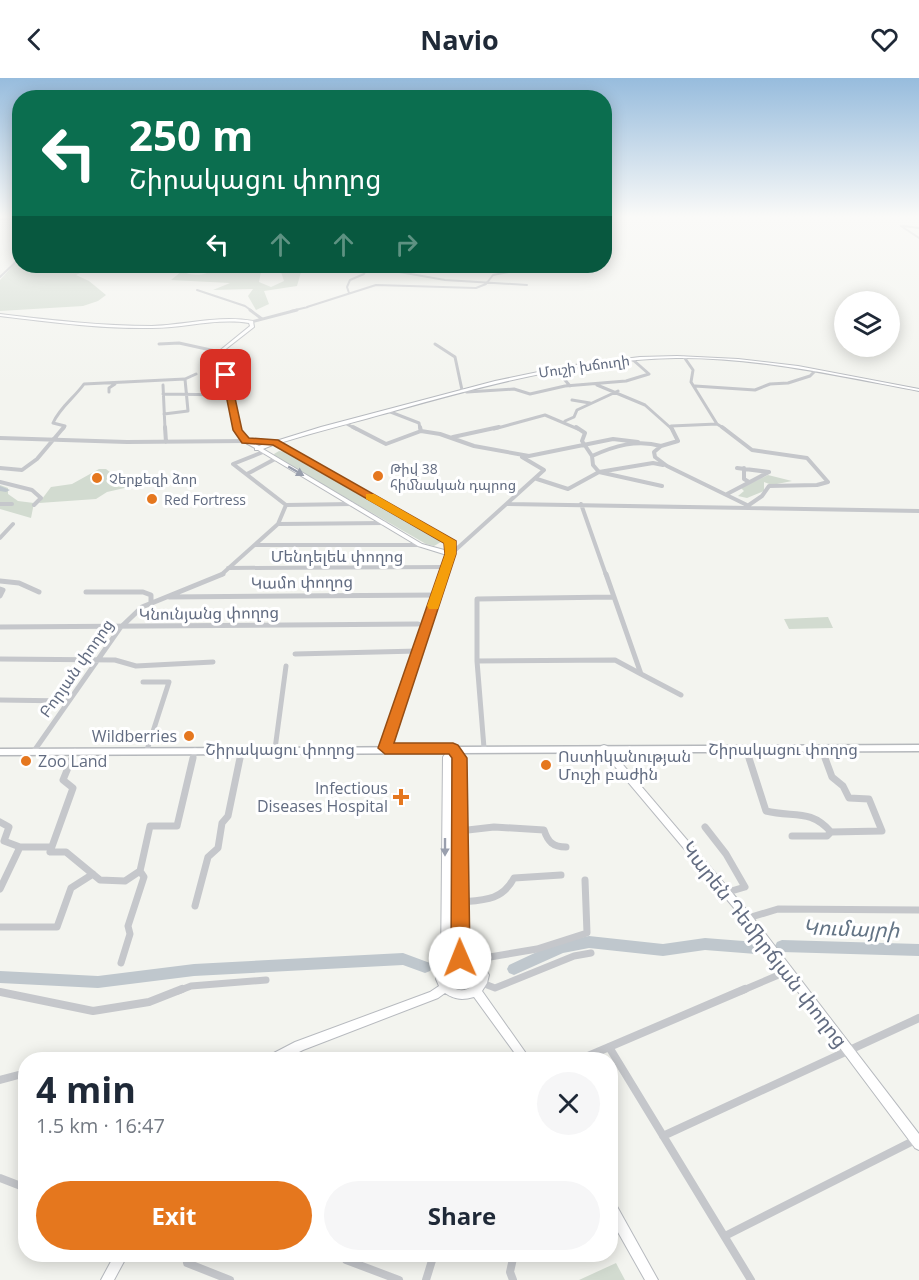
<!DOCTYPE html>
<meta charset="utf-8">
<style>
:root{--surface:#fff;--page:#f6f6f7;--text:#1f2937;--muted:#747a83;--accent:#e5771e}
body{margin:0;font-family:"Open Sans","Noto Sans Armenian",sans-serif;background:var(--page);color:var(--text);height:100vh;display:flex;flex-direction:column;font-size:22px;white-space:nowrap}
*{box-sizing:border-box;margin:0}
p{font-size:20px;color:var(--muted)}
.icon{flex:none;width:33px;height:33px;fill:none;stroke:currentColor;stroke-width:2;stroke-linecap:round;stroke-linejoin:round}
.map{position:relative;flex:1;overflow:hidden}
.sheet{position:absolute;left:18px;top:974px;width:600px;height:210px;display:flex;flex-direction:column;background:var(--surface);border-radius:24px;box-shadow:0 3px 15px #0003}
.sheet>*{flex:none}
.top-card{position:absolute;left:12px;top:12px;width:600px;height:183px;border-radius:24px;box-shadow:0 3px 15px #0003;background:#0b6e4f;color:#fff;overflow:hidden}
.buttons{position:absolute;left:834px;top:213px;display:grid;gap:12px}
.buttons a{display:grid;place-items:center;width:66px;height:66px;border-radius:50%;background:var(--surface);box-shadow:0 3px 15px #0003;font-size:30px}
.pin{position:absolute;display:grid;place-items:center;width:51px;height:51px;color:#fff;margin:-26px;border-radius:12px;box-shadow:0 3px 9px #0006}
.me{position:absolute;width:66px;margin:-33px;rotate:359deg;stroke-linejoin:round;filter:drop-shadow(0 0 4px #0008)}
.turn{display:flex;align-items:center;gap:21px;height:126px;padding:0 18px;font-size:27px}
.turn .icon{width:78px;height:78px;stroke-width:2.5}
.turn b{display:block;font-size:42px;line-height:51px}
.lanes{display:flex;align-items:center;height:57px;padding:0 18px;background:#0003;justify-content:center;gap:30px;direction:ltr}
.lanes .off{opacity:.35}
.round{display:grid;place-items:center;flex:none;width:63px;height:63px;border-radius:32px;background:var(--page)}
.summary{display:flex;align-items:center;justify-content:space-between;height:102px;padding:0 18px}
h1{font-size:36px;font-weight:700;line-height:45px}
.button{display:flex;gap:12px;margin-top:auto;padding:12px 18px}
.button a{flex:1;height:69px;border-radius:36px;background:var(--accent);color:#fff;font-size:24px;font-weight:700;line-height:69px;text-align:center}
.button a+a{background:var(--page);color:var(--text)}
header{display:flex;justify-content:space-between;align-items:center;height:78px;padding:0 18px;background:var(--surface);font-size:27px;font-weight:700}
.map>svg:first-child{display:block}
.green{fill:#d2dbd0}
.lines{fill:none;stroke-linecap:round;stroke-linejoin:round}
.river{fill:#bfc7cd;fill-rule:evenodd}
.secondary-casing{stroke:#b7babf;stroke-width:2}
.primary-casing{stroke:#b5b8bc;stroke-width:3}
.street-far5{stroke:#c5c7cb;stroke-width:2}
.street-far4{stroke:#c5c7cb;stroke-width:3}
.street-far3{stroke:#c5c7cb;stroke-width:4}
.street-far2{stroke:#c5c7cb;stroke-width:5}
.street-far1{stroke:#c5c7cb;stroke-width:7}
.street{stroke:#c5c7cb;stroke-width:8}
.secondary{fill:#fff;fill-rule:evenodd}
.primary{fill:#fff;fill-rule:evenodd}
.oneway{fill:#999fad}
.route{fill:#e5771e;stroke:#954d14;stroke-width:1.5}
.slow{fill:#f59e0b}
.poi-dot{fill:#e5771e;stroke:#fff;stroke-width:2}
.labels{text-anchor:middle;dominant-baseline:central;stroke-width:6;stroke-linejoin:round;paint-order:stroke}
.far-street-label{font-size:14px;fill:#626c81;stroke:#fff}
.far-poi-label{font-size:14px;fill:#626c81;stroke:#fff;text-anchor:start}
.street-label{font-size:16px;fill:#626c81;stroke:#fff}
.poi-label{font-size:16px;fill:#626c81;stroke:#fff;text-anchor:end}
.near-street-label{font-size:20px;fill:#626c81;stroke:#fff}
.near-water-label{font-size:21px;font-style:italic;fill:#637485;stroke:#fff}
</style>
<header><svg class="icon" aria-label="back" viewBox="0 0 24 24"><path d="M15 5l-7 7 7 7"/></svg>Navio<svg class="icon" aria-label="heart" viewBox="0 0 24 24"><path d="M12 20l-8-8c-3-5 5-10 8-4 3-6 11-1 8 4z"/></svg></header>
<div class="map">
<svg width="919" height="1202" viewBox="0 0 919 1202">
<rect width="100%" height="100%" fill="#f3f4ef"/>
<!-- green -->
<path class="green" d="M 19,181 L 20,188 L 83,188 L 88,191 L 76,197 L 89,203 L 106,217 L 98,223 L 83,228 L 0,233 L 0,202 Z
M 214,188 L 249,188 L 247,191 L 261,194 L 259,204 L 271,209 L 284,203 L 279,188 L 299,188 L 301,194 L 297,208 L 264,213 L 269,226 L 256,232 L 248,218 L 253,211 L 213,212 L 230,205 L 171,202 L 182,193 C 192,199 206,198 215,190 Z
M 279,373 L 287,374 L 439,460 L 441,464 L 434,468 L 426,466 L 275,379 L 274,376 Z
M 99,391 L 106,391 L 129,409 L 107,414 L 96,421 L 39,425 L 51,409 L 72,406 Z
M 768,397 L 792,403 L 772,407 L 764,404 L 764,413 L 747,420 L 738,418 L 744,413 L 741,410 Z
M 0,407 L 8,410 L 8,416 L 18,423 L 34,425 L 31,440 L 0,431 Z
M 828,539 L 833,550 L 789,551 L 784,541 Z
M 616,1185 L 625,1202 L 579,1202 Z"/>
<g class="lines">
<!-- river -->
<path class="river" d="M 0,408 L 10,412 L 6,414 L 0,413 Z
M 589,858 L 663,866 L 705,860 L 756,864 L 761,866 L 763,870 L 761,874 L 756,876 L 705,872 L 663,878 L 589,870 L 563,875 L 514,897 L 509,895 L 507,891 L 509,887 L 556,865 Z
M 782,862 L 919,866 L 919,878 L 782,874 L 777,872 L 775,868 L 777,864 Z
M 403,875 L 430,885 L 432,889 L 430,893 L 425,895 L 403,887 L 194,898 L 98,910 L 0,905 L 0,893 L 98,898 L 194,886 Z"/>
<defs>
<path id="secondary" d="M 0,236 C 50,242 101,248 152,248 C 186,247 218,237 253,243 L 254,249 L 222,274 L 240,353 L 247,361 L 276,363 L 321,349 L 495,303 L 567,288 L 640,279 L 677,278 L 738,281 L 798,288 L 919,311 L 919,313 C 839,298 757,279 676,280 C 579,282 486,307 394,333 C 356,344 318,353 280,365 L 453,463 L 454,476 L 389,670 L 388,672 L 382,672 L 381,670 L 447,477 L 418,468 L 258,372 L 255,372 L 255,370 L 244,364 L 235,354 L 218,274 L 250,248 L 249,245 C 216,240 185,250 152,250 C 101,251 51,244 0,238 ZM 253,365 L 268,365 L 259,368 ZM 275,366 L 447,464 L 448,473 L 422,466 L 263,371 Z
M 604,667 L 607,668 L 751,837 L 919,1056 L 919,1072 L 915,1070 L 745,843 L 601,672 L 600,670 L 601,668 Z
M 453,668 L 456,669 L 463,680 L 466,877 L 480,881 L 489,897 L 487,905 L 482,913 L 530,981 L 519,981 L 474,919 C 463,922 455,922 445,915 L 438,920 L 303,972 L 285,981 L 269,981 L 270,977 L 295,964 L 430,914 L 439,908 L 436,901 L 441,886 L 443,679 L 450,669 ZM 453,677 L 455,680 L 456,878 L 451,880 L 451,679 ZM 461,884 L 473,887 L 479,897 C 473,915 455,918 446,901 L 450,889 Z
M 610,1121 L 614,1123 L 658,1202 L 645,1202 L 610,1140 Z
M 115,1176 L 128,1176 L 114,1202 L 101,1202 Z"/>
<path id="primary" d="M 919,667 L 919,673 L 0,677 L 0,671 Z"/>
</defs>
<!-- secondary casing -->
<use href="#secondary" class="secondary-casing"/>
<!-- primary casing -->
<use href="#primary" class="primary-casing"/>
<!-- street-far5 -->
<path class="street-far5" d="M 0,141 L 20,140
M 901,148 L 919,160
M 903,148 L 919,150
M 365,188 L 445,202 L 527,207
M 494,188 L 514,193 L 596,192
M 0,199 L 20,180
M 197,212 L 245,228 L 252,233
M 349,215 L 347,209 L 350,202 L 364,196 L 367,188
M 307,229 L 376,207 L 476,210 L 486,206 L 493,197 L 514,193
M 291,233 L 308,229"/>
<!-- street-far4 -->
<path class="street-far4" d="M 250,232 L 262,241
M 251,244 L 297,232
M 159,266 L 179,265 L 220,274
M 435,266 L 455,279 L 462,312 L 467,314 L 514,311 L 530,316 L 565,308 L 626,303 L 649,296 L 632,281
M 555,290 L 570,308
M 163,307 L 165,351
M 597,307 L 645,327 L 672,351
M 695,308 L 755,312 L 770,306 L 788,305 L 810,298 L 815,293
M 109,314 L 109,310 L 115,306
M 163,316 L 230,317
M 572,322 L 590,325
M 388,333 L 419,345 L 420,351
M 164,336 L 188,333 L 185,301 L 196,296
M 565,343 L 574,339 L 577,332 L 618,313
M 345,345 L 356,351
M 717,346 L 725,351
M 671,348 L 717,346 L 691,304 L 693,292 L 684,279
M 63,351 L 65,348 L 53,345 C 60,329 74,320 84,306 L 185,301
M 494,351 L 545,337 L 578,351"/>
<!-- street-far3 -->
<path class="street-far3" d="M 165,349 L 166,364
M 353,349 L 386,366 L 421,353
M 420,349 L 421,353 L 440,356 L 474,368 L 529,378 L 613,361 L 638,364
M 576,349 L 585,355 L 582,363 L 592,378
M 671,349 L 678,363 L 661,368 L 654,374 L 655,379 L 667,388 L 749,428
M 722,349 L 752,372 L 807,380 L 828,404 L 817,407 L 769,408 L 762,418 L 746,429
M 453,359 L 499,349
M 0,360 L 127,364 L 246,363
M 263,374 L 233,386 L 286,427
M 0,390 L 22,392 L 37,381 L 64,349
M 744,390 L 744,401 L 749,404
M 247,396 L 275,381
M 537,401 L 568,411 L 599,394 L 593,387 L 592,378 C 614,368 637,361 661,368
M 0,404 L 32,412 L 41,420 L 34,427
M 662,408 L 599,394 L 653,385 L 663,387
M 727,416 L 769,394 L 737,390
M 0,426 L 12,426
M 507,426 L 919,433
M 581,426 L 606,497
M 286,427 L 352,426
M 278,446 L 385,445
M 0,460 L 13,446
M 257,467 L 420,467
M 451,476 L 544,392 L 522,379
M 228,490 L 446,489
M 221,497 L 278,446 L 286,427"/>
<!-- street-far2 -->
<path class="street-far2" d="M 606,496 L 641,596 L 681,617
M 0,503 L 19,505 L 39,514
M 0,511 L 3,512 L 0,518
M 86,514 L 143,514 L 151,517 L 151,525
M 169,519 L 438,517
M 0,549 L 418,546
M 295,576 L 418,573
M 0,581 L 115,582 L 136,588 L 213,584
M 477,583 L 615,582 L 641,596
M 143,604 L 169,604 L 147,672
M 0,622 L 68,623
M 484,670 L 477,583 L 477,521 L 613,519
M 275,671 L 286,588
M 746,671 L 749,682
M 822,671 L 826,682
M 34,673 L 120,550 L 142,529 L 223,496
M 71,682 L 75,673
M 193,682 L 195,672
M 240,682 L 242,672"/>
<!-- street-far1 -->
<path class="street-far1" d="M 72,680 L 63,702 L 73,710 L 50,774 L 66,774 L 100,802 L 125,803 L 140,793 L 150,748 L 177,748 L 193,680
M 749,680 L 766,733 C 793,740 810,730 831,754 L 882,753 L 869,721 L 849,720 L 843,708 L 832,699 L 825,680
M 0,744 L 9,749 L 4,763 L 20,769
M 705,749 L 726,776 L 745,809 L 728,814
M 459,753 L 494,749 L 544,752 C 548,764 553,769 566,769
M 792,758 L 827,758 L 831,754
M 0,811 L 20,769 L 51,769
M 460,824 C 483,822 502,823 514,800 L 561,797
M 195,828 L 208,779 L 218,770 L 222,745 L 228,738 L 240,680
M 748,840 L 778,831 L 919,832
M 0,849 L 57,849 L 71,810 L 93,796
M 121,885 L 130,856 L 128,848 L 144,799 L 140,793
M 479,886 L 484,880 L 537,871 L 587,855 L 585,802
M 482,905 L 495,910 L 574,878 L 591,875
M 178,913 L 191,908 L 266,902
M 741,913 L 788,893"/>
<!-- street -->
<path class="street" d="M 0,914 L 93,933 L 149,924 L 182,911
M 609,969 L 751,1202
M 581,981 L 745,911
M 0,1002 L 26,995
M 663,1058 L 919,940
M 0,1100 L 26,1110
M 725,1158 L 919,1060
M 186,1176 L 187,1185 L 230,1202
M 342,1176 L 346,1182 L 399,1202
M 426,1202 L 434,1176
M 513,1202 L 510,1194 L 514,1176"/>
<!-- secondary -->
<use href="#secondary" class="secondary"/>
<!-- primary -->
<use href="#primary" class="primary"/>
</g>
<!-- one-way arrows -->
<defs><path id="oneway-solid" d="M-6-.8H1V-3.2L6.5 0L1 3.2V.8H-6Z" transform="scale(1.5)"/></defs>
<g class="oneway">
<use href="#oneway-solid" transform="translate(296 393) rotate(30)"/>
<use href="#oneway-solid" transform="translate(445 769) rotate(90)"/>
</g>
<!-- sky -->
<linearGradient id="sky" x2="0" y2="1"><stop stop-color="#97bcdd"/><stop offset="0.45" stop-color="#fafaf8"/><stop offset="1" stop-color="#fafaf8" stop-opacity="0"/></linearGradient>
<rect width="919" height="308" fill="url(#sky)"/>
<!-- route -->
<path class="route" d="M 226,294 L 230,297 L 242,352 L 249,360 L 278,362 L 456,463 L 456,476 L 394,665 L 453,665 L 458,667 L 467,680 L 470,880 L 467,885 L 460,888 L 454,885 L 451,880 L 452,680 L 449,676 L 385,676 L 378,670 L 445,476 L 444,465 L 273,367 L 242,365 L 233,352 L 222,297 Z"/>
<!-- slow -->
<path class="slow" d="M 366,416 L 374,416 L 456,463 L 456,476 L 438,531 L 429,531 L 427,528 L 445,476 L 444,465 L 366,421 Z"/>
<!-- markers -->
<g class="poi-dot">
<circle cx="378" cy="398" r="6"/>
<circle cx="97" cy="400" r="6"/>
<circle cx="152" cy="421" r="6"/>
<circle cx="189" cy="658" r="6"/>
<circle cx="26" cy="683" r="6"/>
<circle cx="546" cy="687" r="6"/>
<path d="M398 710h6v6h6v6h-6v6h-6v-6h-6v-6h6z"/>
</g>
<g class="labels">
<!-- far-street labels -->
<g class="far-street-label">
<text transform="translate(584 288) rotate(-8)">Մուշի խճուղի</text>
</g>
<!-- far-poi labels -->
<g class="far-poi-label">
<text x="390" y="390">Թիվ 38<tspan x="390" dy="16">հիմնական դպրոց</tspan></text>
<text x="109" y="400">Չերքեզի ձոր</text>
<text x="164" y="421">Red Fortress</text>
</g>
<!-- street labels -->
<g class="street-label">
<text x="337" y="478">Մենդելեև փողոց</text>
<text transform="translate(302 504) rotate(-1)">Կամո փողոց</text>
<text transform="translate(209 535) rotate(-1)">Կնունյանց փողոց</text>
<text transform="translate(76 590) rotate(-55)">Բորյան փողոց</text>
<text x="280" y="671">Շիրակացու փողոց</text>
<text x="783" y="671">Շիրակացու փողոց</text>
</g>
<!-- poi labels -->
<g class="poi-label">
<text x="177" y="658">Wildberries</text>
<text x="558" y="678" text-anchor="start">Ոստիկանության<tspan x="558" dy="18">Մուշի բաժին</tspan></text>
<text x="38" y="683" text-anchor="start">Zoo Land</text>
<text x="388" y="710">Infectious<tspan x="388" dy="18">Diseases Hospital</tspan></text>
</g>
<!-- near-street labels -->
<g class="near-street-label">
<text transform="translate(765 866) rotate(52)">Կարեն Դեմիրճյան փողոց</text>
</g>
<!-- near-water labels -->
<g class="near-water-label">
<text transform="translate(851 850) rotate(2)">Կումայրի</text>
</g>
</g>
</svg>
<div class="buttons">
<a><svg class="icon" aria-label="layers" viewBox="0 0 24 24"><path d="M12 4l9 5-9 5-9-5zM3 14l9 5 9-5"/></svg></a>
</div>
<div class="pin" style="left:226px;top:297px;background:#d93025"><svg class="icon" aria-label="arrive" viewBox="0 0 24 24"><path d="M6 21V4h12l-3 4 3 4H6"/></svg></div>
<svg class="me" style="left:460px;top:880px" viewBox="-20 -20 40 40"><circle r="19" fill="#fff"/><path d="M0-13L10 11 0 6-10 11z" fill="#e5771e"/></svg>
<div class="top-card">
<div class="turn"><svg class="icon" aria-label="left" viewBox="0 0 24 24"><path d="M17 20v-9H6M10 6l-5 5 5 5"/></svg><div><b>250 m</b>Շիրակացու փողոց</div></div>
<div class="lanes"><svg class="icon" aria-label="left" viewBox="0 0 24 24"><path d="M17 20v-9H6M10 6l-5 5 5 5"/></svg><svg class="icon off" aria-label="ahead" viewBox="0 0 24 24"><path d="M12 20V5M6 11l6-6 6 6"/></svg><svg class="icon off" aria-label="ahead" viewBox="0 0 24 24"><path d="M12 20V5M6 11l6-6 6 6"/></svg><svg class="icon off" aria-label="right" viewBox="0 0 24 24"><path d="M7 20v-9h11M14 6l5 5-5 5"/></svg></div>
</div>
<section class="sheet">
<div class="summary"><div><h1>4 min</h1><p>1.5 km · 16:47</p></div><a class="round"><svg class="icon" aria-label="close" viewBox="0 0 24 24"><path d="M6 6l12 12M18 6L6 18"/></svg></a></div>
<div class="button"><a>Exit</a><a>Share</a></div>
</section>
</div>
